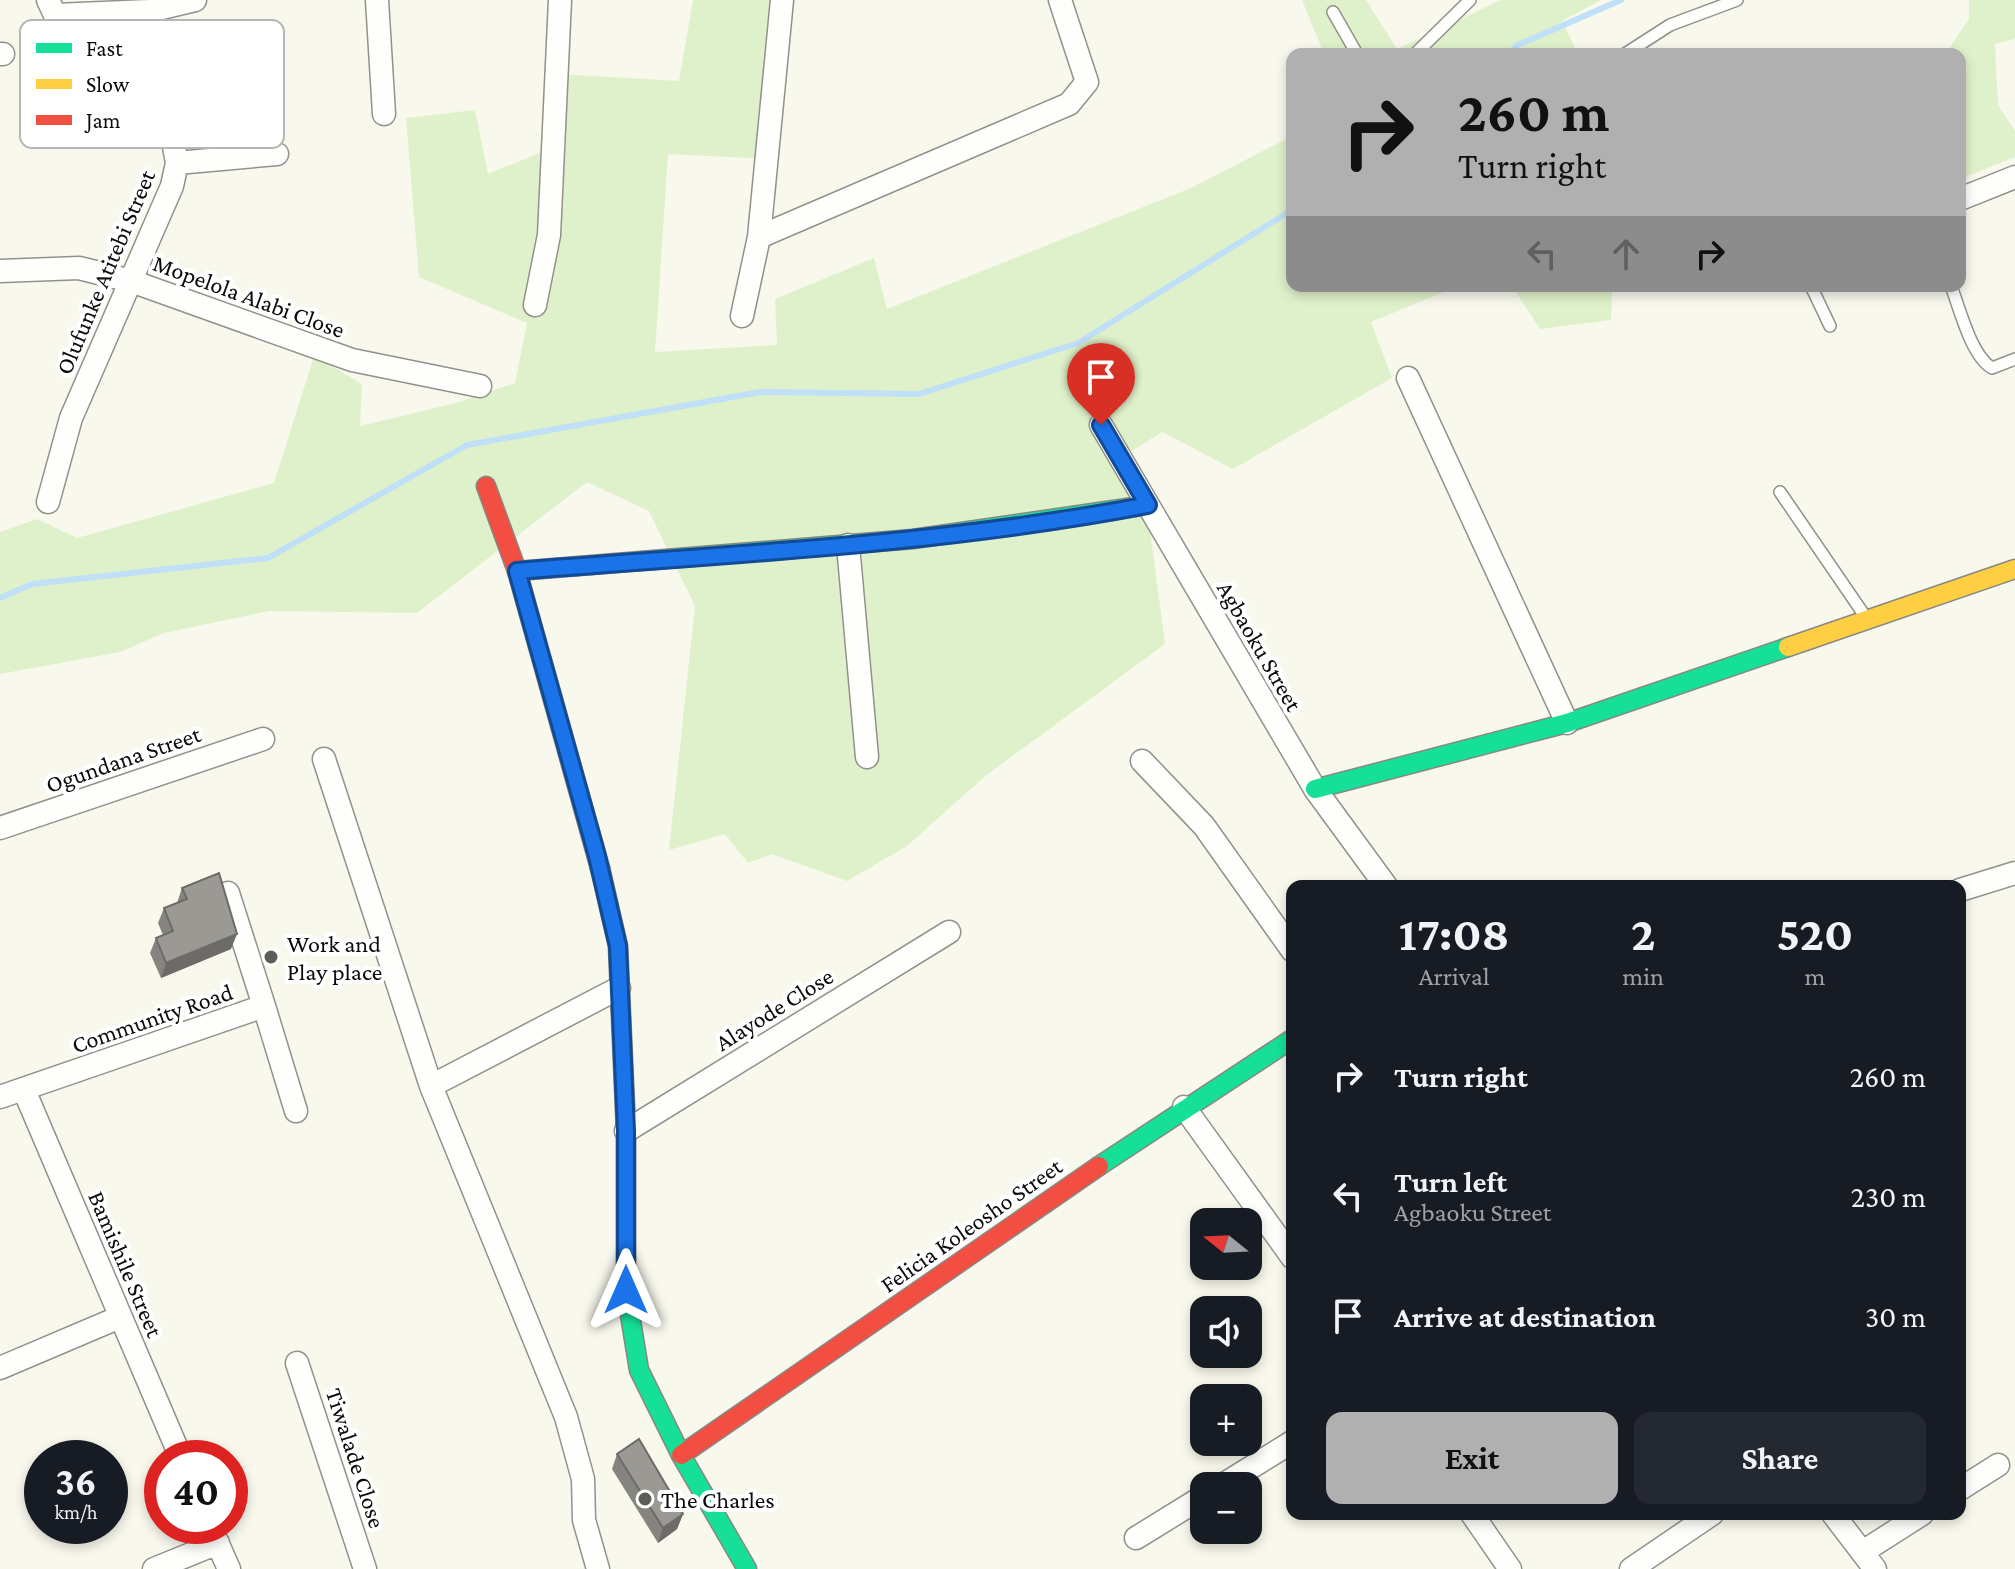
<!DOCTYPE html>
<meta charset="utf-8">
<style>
:root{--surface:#171b24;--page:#242831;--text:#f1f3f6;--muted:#9ea1a6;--accent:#afb0af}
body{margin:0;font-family:"Crimson Pro",serif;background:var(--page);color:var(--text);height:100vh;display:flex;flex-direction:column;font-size:30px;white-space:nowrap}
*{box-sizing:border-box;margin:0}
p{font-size:26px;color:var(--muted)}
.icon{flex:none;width:44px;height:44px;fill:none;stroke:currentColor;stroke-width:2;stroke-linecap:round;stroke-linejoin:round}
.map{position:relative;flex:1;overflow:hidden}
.panel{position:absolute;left:1286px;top:880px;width:680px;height:640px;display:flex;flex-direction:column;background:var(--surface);border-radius:16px;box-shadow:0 4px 12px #0003}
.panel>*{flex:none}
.hud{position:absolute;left:1286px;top:48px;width:680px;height:244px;border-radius:16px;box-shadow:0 4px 12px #0003;background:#afb0af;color:#111;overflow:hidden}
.needle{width:52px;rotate:288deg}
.fabs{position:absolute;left:1190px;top:1208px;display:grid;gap:16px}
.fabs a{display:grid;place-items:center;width:72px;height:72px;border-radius:16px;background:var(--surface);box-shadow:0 4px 12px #0003;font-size:40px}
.speed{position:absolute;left:24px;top:1440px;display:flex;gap:16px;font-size:40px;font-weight:700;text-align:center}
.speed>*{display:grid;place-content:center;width:104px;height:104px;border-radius:50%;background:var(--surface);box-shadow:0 4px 12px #0003;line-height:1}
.speed small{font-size:20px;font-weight:400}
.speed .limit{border:12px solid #d22;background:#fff;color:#111}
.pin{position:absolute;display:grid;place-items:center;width:68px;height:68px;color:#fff;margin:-82px -34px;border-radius:50% 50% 50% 0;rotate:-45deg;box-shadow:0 0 8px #0007}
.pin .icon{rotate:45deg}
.me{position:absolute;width:88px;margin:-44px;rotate:0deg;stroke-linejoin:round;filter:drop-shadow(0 0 6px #0008)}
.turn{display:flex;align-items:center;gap:28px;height:168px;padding:0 40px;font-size:36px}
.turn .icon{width:104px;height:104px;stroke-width:2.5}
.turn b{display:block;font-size:56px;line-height:68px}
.lanes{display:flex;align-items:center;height:76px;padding:0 40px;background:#0003;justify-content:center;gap:40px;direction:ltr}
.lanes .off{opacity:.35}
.eta{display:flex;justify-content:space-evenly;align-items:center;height:136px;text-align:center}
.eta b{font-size:48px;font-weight:700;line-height:56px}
.button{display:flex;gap:16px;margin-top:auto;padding:16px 40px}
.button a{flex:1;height:92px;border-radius:16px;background:var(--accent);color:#111;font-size:32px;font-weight:700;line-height:92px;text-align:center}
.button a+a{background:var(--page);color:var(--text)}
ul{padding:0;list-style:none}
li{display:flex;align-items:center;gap:24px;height:120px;padding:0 40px}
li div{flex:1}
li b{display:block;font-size:30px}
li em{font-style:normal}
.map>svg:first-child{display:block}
.green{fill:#dff1ca}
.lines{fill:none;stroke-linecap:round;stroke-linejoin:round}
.stream{stroke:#c0e0f7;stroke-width:6}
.lane-casing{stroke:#92918c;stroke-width:14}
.street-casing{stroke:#92918c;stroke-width:25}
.fast-casing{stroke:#888883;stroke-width:21}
.slow-casing{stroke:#888883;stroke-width:21}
.jam-casing{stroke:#888883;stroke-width:21}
.lane{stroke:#fefefc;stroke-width:11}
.street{stroke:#fefefc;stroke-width:22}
.fast{stroke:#16e098;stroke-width:18}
.slow{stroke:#ffcf43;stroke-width:18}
.jam{stroke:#f24e42;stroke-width:18}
.wall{fill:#85847e}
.shaded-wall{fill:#6c6b67}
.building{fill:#9b9993;stroke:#6c6b67;stroke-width:2}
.route-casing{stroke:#114b97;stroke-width:20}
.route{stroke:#1a73e8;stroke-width:14}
.poi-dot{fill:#5e5d59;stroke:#fff;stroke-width:3}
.labels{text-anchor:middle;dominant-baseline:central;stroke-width:8;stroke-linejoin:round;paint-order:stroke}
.street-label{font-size:24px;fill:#0a0a0a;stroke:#fff}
.poi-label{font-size:24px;fill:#0a0a0a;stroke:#fff;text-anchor:start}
.key{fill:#fff;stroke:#b6b6b6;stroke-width:2}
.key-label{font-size:22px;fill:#0a0a0a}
</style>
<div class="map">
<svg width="2015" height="1569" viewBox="0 0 2015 1569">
<rect width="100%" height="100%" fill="#f9f8ed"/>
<!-- green -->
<path class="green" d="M 693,0 L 775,0 L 767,159 L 668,154 L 655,352 L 777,345 L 775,299 L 874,258 L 887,309 L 1191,188 L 1292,136 L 1292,286 L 1458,286 L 1371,322 L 1392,378 L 1233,469 L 1162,432 L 1114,462 L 1150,530 L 1165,644 L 984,777 L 907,846 L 847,881 L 772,854 L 748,863 L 725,834 L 669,850 L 695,606 L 649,511 L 587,482 L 417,613 L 269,611 L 164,633 L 120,652 L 0,674 L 0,532 L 37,519 L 77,538 L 274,483 L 314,356 L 362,384 L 360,426 L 456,403 L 515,383 L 527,323 L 419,277 L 406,118 L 475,110 L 488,174 L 552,148 L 557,74 L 679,81 Z
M 1302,0 L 1366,0 L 1397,49 L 1501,0 L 1601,0 L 1562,21 L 1578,54 L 1324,54 Z
M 1969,0 L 2015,0 L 2015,39 L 1995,44 L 1998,105 L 2015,131 L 2015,157 L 1960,179 L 1960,54 L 1945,54 L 1969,19 Z
M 1512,286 L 1612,286 L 1611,320 L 1540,329 Z"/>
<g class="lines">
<!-- stream -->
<path class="stream" d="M 1508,54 L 1518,45 L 1621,0
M 0,598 L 32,584 L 268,558 L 467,445 L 760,392 L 919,394 L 1078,343 L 1292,210"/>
<defs>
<path id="lane" d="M 1333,12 L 1357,54
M 1415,54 L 1470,0
M 1625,54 L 1670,25 L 1737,0
M 1811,286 L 1830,326
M 1951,286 C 1960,309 1971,356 1992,368 L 2015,359
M 1780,492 L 1867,619"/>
<path id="street" d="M 48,0 L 55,15 L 149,11 L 195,0
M 377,0 L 384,114
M 0,54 L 3,54
M 177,163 L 277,154
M 1960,199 L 2015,177
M 759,237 L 1069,104 L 1087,82 L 1060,0
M 0,271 L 79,268 L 131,281 L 352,360 L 480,386
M 535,305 L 549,235 L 560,0
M 742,316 L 759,237 L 782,0
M 1408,378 L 1567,723
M 1101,425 L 1315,789 L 1386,886
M 48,502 L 71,418 L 172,186 L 177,163 L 149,11
M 848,545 L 867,757
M 324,759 L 431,1086 L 566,1417 L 583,1479 L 584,1520 L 598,1569
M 1142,761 L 1204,826 L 1292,950
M 0,828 L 263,739
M 1960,890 L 2015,873
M 228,893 L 264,1006
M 431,1086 L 619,988
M 24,1090 L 181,1458
M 0,1097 L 264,1006 L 296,1111
M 1184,1107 L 1292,1257
M 626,1131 L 949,932
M 297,1363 L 365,1569
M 0,1368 L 120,1317
M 1221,1486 L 1292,1442
M 1960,1489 L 1998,1465
M 1472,1514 L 1510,1569
M 1833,1514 L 1875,1569
M 210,1526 L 229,1569
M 1136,1538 L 1204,1496
M 1864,1551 L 1922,1514
M 154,1569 L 218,1543
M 1631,1569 L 1712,1514"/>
<path id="fast" d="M 517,571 L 913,539 L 1148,505
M 1315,789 L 1567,723 L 1788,647
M 600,868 L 618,946 L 626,1131 L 626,1290 L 639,1370 L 681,1455 L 747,1569
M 1099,1166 L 1292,1039"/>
<path id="slow" d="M 1788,647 L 2015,569"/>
<path id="jam" d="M 486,486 L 517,571 L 600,868
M 681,1455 L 1099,1166"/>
</defs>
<!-- lane casing -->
<use href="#lane" class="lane-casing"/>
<!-- street casing -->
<use href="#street" class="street-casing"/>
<!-- fast casing -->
<use href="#fast" class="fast-casing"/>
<!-- slow casing -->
<use href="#slow" class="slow-casing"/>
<!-- jam casing -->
<use href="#jam" class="jam-casing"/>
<!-- lane -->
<use href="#lane" class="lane"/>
<!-- street -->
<use href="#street" class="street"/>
<!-- fast -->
<use href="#fast" class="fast"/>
<!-- slow -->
<use href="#slow" class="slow"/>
<!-- jam -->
<use href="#jam" class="jam"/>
</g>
<!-- wall -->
<path class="wall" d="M 182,888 L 231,949 L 161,978 L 150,953 L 156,938 L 163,935 L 158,923 L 164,908 L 177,903 Z
M 617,1454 L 683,1514 L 677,1529 L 658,1543 L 612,1469 Z"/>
<!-- shaded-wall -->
<path class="shaded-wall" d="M 237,934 L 231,949 L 161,978 L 166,963 Z
M 683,1514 L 677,1529 L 658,1543 L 663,1528 Z"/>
<!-- building -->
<path class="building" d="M 219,873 L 237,934 L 166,963 L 156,938 L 173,931 L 164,908 L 187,899 L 182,888 Z
M 639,1439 L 683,1514 L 663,1528 L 617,1454 Z"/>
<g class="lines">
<defs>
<path id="route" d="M 626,1290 L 626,1131 L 618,946 L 597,856 L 517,571 C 727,554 940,545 1148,505 L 1101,425"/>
</defs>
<!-- route casing -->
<use href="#route" class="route-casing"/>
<!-- route -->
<use href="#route" class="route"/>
</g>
<!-- markers -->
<g class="poi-dot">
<circle cx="271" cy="957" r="8"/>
<circle cx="645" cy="1499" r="8"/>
</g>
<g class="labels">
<!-- street labels -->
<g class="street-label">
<text transform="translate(105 272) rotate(-67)">Olufunke Atitebi Street</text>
<text transform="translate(249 296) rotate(20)">Mopelola Alabi Close</text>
<text transform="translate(1260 646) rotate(60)">Agbaoku Street</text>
<text transform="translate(123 759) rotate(-19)">Ogundana Street</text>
<text transform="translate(774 1009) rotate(-32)">Alayode Close</text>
<text transform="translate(152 1018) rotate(-19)">Community Road</text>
<text transform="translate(971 1225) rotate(-35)">Felicia Koleosho Street</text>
<text transform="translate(126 1264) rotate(67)">Bamishile Street</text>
<text transform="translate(356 1458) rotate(72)">Tiwalade Close</text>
</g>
<!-- poi labels -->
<g class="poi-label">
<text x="287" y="943">Work and<tspan x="287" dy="28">Play place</tspan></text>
<text x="661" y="1499">The Charles</text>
</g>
</g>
<!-- legend -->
<rect x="20" y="20" width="264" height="128" rx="12" class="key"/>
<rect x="36" y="43" width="36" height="10" fill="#16e098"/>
<rect x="36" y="79" width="36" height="10" fill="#ffcf43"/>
<rect x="36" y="115" width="36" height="10" fill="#f24e42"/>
<g class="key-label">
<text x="86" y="56">Fast</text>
<text x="86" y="92">Slow</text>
<text x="86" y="128">Jam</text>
</g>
</svg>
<div class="fabs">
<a><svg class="needle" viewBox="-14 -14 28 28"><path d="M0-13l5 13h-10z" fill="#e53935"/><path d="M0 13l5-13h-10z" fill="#9ea1a6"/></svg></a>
<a><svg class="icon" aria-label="sound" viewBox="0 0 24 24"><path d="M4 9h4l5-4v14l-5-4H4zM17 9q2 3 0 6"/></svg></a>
<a>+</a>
<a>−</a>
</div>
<div class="speed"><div>36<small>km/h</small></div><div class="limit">40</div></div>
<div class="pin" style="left:1101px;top:425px;background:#d93025"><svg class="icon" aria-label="arrive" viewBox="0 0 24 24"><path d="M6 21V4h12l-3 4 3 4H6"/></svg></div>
<svg class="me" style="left:626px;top:1290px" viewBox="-20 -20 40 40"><path d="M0-17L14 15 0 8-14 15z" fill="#1a73e8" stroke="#fff" stroke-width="4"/></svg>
<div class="hud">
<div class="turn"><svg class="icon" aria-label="right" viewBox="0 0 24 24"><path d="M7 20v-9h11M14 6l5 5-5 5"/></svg><div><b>260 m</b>Turn right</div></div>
<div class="lanes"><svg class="icon off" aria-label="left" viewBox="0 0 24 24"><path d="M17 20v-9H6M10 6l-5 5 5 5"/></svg><svg class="icon off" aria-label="ahead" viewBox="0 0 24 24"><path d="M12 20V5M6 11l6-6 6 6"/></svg><svg class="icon" aria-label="right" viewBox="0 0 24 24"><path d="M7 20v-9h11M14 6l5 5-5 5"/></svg></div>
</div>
<section class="panel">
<div class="eta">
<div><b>17:08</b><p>Arrival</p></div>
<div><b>2</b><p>min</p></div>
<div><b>520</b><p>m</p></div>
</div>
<ul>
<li><svg class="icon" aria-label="right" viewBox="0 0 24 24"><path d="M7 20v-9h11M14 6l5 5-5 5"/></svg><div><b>Turn right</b></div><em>260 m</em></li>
<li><svg class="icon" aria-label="left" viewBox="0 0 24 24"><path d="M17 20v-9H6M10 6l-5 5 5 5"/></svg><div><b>Turn left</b><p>Agbaoku Street</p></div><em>230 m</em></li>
<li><svg class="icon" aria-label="arrive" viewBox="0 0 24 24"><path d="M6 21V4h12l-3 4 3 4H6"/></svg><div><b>Arrive at destination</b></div><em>30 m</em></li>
</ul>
<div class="button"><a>Exit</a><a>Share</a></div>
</section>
</div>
